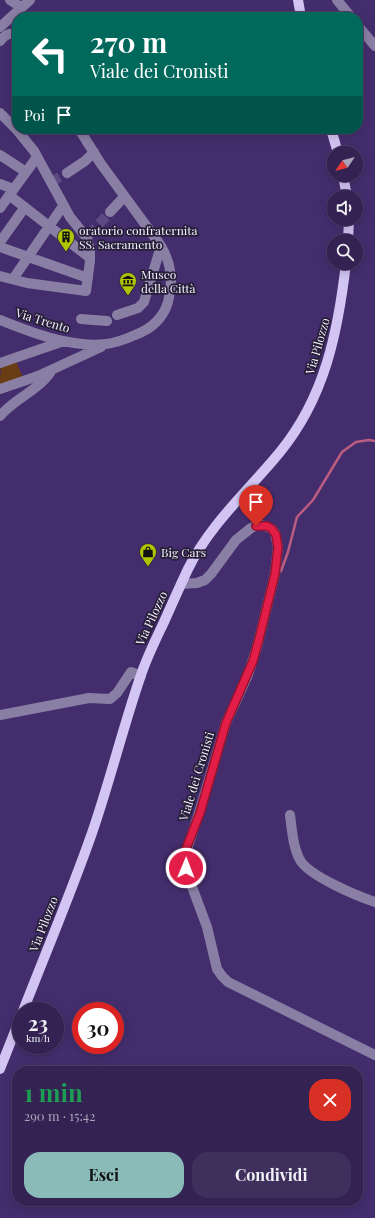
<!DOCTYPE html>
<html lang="it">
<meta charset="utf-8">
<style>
:root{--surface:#332252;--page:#3e2f5c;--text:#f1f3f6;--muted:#a9a4b8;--line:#4e3f69;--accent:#8bbbb9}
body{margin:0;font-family:"Playfair Display",serif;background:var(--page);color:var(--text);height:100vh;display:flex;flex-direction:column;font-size:15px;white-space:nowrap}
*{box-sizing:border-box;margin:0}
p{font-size:13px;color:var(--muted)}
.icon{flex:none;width:22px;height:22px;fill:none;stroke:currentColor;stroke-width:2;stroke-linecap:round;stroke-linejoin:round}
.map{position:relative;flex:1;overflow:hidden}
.details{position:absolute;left:12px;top:1066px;width:351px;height:140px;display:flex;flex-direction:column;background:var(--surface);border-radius:16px;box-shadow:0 2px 10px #0003,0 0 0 1px var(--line)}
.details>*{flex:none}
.guide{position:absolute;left:12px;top:12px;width:351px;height:122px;border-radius:16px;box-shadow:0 2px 10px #0003,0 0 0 1px var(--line);background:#00695c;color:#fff;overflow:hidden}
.needle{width:26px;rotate:235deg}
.tools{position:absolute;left:327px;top:146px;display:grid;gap:8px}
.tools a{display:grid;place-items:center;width:36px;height:36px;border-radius:50%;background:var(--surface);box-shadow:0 2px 10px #0003,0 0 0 1px var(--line);font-size:20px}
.speed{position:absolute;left:12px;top:1002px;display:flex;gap:8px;font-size:20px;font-weight:700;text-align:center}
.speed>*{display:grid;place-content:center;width:52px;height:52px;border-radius:50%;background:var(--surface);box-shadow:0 2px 10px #0003,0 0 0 1px var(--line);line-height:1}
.speed small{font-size:10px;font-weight:400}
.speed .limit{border:6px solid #d22;background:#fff;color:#111}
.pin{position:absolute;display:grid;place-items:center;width:34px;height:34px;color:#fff;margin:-41px -17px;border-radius:50% 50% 50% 0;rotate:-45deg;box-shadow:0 0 4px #0007}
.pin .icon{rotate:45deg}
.me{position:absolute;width:44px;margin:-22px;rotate:1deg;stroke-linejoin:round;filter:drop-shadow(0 0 3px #0008)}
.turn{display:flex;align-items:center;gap:14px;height:84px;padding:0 12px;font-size:18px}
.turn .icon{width:52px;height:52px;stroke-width:2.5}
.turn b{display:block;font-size:28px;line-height:34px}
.then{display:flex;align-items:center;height:38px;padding:0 12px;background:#0003;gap:8px;font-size:15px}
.round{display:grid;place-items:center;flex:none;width:42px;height:42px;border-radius:16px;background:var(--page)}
.overview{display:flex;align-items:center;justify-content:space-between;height:68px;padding:0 12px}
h1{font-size:24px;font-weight:700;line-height:30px;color:#1e9e55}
.action{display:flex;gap:8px;margin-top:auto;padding:8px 12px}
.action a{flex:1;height:46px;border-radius:16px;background:var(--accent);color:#111;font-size:16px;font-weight:700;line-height:46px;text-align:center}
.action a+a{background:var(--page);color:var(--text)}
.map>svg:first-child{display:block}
.green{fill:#6a3c13}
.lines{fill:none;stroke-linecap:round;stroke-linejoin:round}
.stream{stroke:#bb5d81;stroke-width:2.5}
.minor-tunnel{stroke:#5e4a82;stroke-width:10;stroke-dasharray:10 5;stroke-linecap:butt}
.minor{stroke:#897fa4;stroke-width:10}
.major{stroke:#d2c5f3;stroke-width:10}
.route-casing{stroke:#92132f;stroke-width:10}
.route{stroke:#e11d48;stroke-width:7}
.labels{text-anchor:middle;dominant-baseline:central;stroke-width:3.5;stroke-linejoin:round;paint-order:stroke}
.poi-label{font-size:12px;fill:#f3f1f9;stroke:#271e3a;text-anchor:start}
.street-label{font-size:12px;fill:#f3f1f9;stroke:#271e3a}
</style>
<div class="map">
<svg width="375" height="1218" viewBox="0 0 375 1218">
<rect width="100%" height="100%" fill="#442d6d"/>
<!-- green -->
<path class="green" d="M 16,361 L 23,378 L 0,387 L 0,375 L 1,374 L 0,366 Z"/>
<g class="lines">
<!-- stream -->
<path class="stream" d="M 281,571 L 288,552 L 297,517 L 313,500 L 342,452 L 356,442 L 369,440 L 375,441"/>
<!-- minor-tunnel -->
<path class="minor-tunnel" d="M 51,182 L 67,173
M 89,235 L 110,212"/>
<!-- minor -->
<path class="minor" d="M 10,0 L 21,7
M 337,0 L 351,17
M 358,26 L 375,46
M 0,27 L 30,0
M 0,41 C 5,35 10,31 17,36
M 0,113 L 17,130 L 34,151 L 70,217 L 87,238 L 90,251 L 90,261 L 86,291 L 27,283 L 0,276
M 0,155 L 26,172
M 67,173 L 85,161 L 94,152
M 0,184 L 13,189
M 9,195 L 90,258
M 0,208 L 37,157
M 110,212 L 124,197
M 0,242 L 25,207
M 0,247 L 88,278
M 13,279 L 63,206
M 117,315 L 138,308 L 144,302 L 161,246
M 81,319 L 107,321
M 0,320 C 33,333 70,348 106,344 C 116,343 126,339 135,335 C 151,329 163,319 168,302 C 173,281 172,265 161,246 L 101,164 L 79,129
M 0,363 L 64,341
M 0,389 L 38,376 L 101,347
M 0,416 C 15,398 40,390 52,370
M 181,584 L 197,583 L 205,580 L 211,574 L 236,540 L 251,528 L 258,525 L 265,526 L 272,529 L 275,533 L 278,547 L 275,574 L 257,647 L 248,675 L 226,723 L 199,813 L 184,858 L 185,868 L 207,927 L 217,969 L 222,976 L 228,982 L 375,1055
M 0,715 L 89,698 L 110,699 L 117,693 L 131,672 L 141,676
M 290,815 C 292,830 293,847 300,860 C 309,876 357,896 375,902"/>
<!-- major -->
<path class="major" d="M 298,0 L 301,17
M 331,129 L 338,153
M 343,175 L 347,197
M 348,241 L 349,219
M 23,1011 C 46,952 71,893 92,833 C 110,781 123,727 141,675 C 147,657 156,639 164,622 C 172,604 180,586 188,569 C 210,524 249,490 280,452 C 325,397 338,332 346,263
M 0,1069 L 21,1016"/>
</g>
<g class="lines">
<defs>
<path id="route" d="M 186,868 L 184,854 L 200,813 L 226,723 L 253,661 L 259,639 L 275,574 L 278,547 L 276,535 L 272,529 L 267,526 L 256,526"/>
</defs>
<!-- route casing -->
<use href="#route" class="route-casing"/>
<!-- route -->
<use href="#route" class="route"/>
</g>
<!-- icons -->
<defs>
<symbol id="building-pin" viewBox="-11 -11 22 30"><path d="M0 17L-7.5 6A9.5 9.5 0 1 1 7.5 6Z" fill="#afc504" stroke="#271e3a"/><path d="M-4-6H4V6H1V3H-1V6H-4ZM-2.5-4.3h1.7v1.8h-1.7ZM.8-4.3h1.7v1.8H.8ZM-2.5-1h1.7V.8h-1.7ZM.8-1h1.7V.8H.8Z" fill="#111"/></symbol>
<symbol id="museum-pin" viewBox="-11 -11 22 30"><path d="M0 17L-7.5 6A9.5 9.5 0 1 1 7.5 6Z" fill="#afc504" stroke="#271e3a"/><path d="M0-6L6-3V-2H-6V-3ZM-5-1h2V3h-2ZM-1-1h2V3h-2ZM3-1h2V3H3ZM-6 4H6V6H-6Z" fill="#111"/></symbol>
<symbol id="shop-pin" viewBox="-11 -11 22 30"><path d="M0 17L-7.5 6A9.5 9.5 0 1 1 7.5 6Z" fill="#afc504" stroke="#271e3a"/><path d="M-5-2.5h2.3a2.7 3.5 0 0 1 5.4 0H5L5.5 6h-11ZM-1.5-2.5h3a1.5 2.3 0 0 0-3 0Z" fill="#111"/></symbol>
</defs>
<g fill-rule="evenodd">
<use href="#building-pin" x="56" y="227" width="20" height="27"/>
<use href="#museum-pin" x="118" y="271" width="20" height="27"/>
<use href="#shop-pin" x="138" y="542" width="20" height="27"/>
</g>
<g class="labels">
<!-- poi labels -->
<g class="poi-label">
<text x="79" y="230">oratorio confraternita<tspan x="79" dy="14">SS. Sacramento</tspan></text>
<text x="141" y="274">Museo<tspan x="141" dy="14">della Città</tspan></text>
<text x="161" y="552">Big Cars</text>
</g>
<!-- street labels -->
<g class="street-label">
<text transform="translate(43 320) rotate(17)">Via Trento</text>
<text transform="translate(317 346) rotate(-74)">Via Pilozzo</text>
<text transform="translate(151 618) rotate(-65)">Via Pilozzo</text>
<text transform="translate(196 776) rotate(-73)">Viale dei Cronisti</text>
<text transform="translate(43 924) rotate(-69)">Via Pilozzo</text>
</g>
</g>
</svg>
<div class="tools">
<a><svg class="needle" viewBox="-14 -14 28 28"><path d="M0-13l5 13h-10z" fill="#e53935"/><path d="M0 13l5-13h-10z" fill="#a9a4b8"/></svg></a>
<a><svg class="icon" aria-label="sound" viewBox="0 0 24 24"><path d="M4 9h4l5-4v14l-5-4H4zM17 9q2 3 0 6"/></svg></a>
<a><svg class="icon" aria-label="search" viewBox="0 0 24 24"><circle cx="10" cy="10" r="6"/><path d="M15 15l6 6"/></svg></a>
</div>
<div class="speed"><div>23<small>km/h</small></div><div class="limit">30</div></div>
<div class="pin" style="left:256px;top:526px;background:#d93025"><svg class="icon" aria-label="arrive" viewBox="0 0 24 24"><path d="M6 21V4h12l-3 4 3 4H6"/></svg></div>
<svg class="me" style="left:186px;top:868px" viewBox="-20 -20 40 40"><circle r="17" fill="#e11d48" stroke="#fff" stroke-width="3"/><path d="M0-11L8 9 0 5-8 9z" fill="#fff"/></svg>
<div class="guide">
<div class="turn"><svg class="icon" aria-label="left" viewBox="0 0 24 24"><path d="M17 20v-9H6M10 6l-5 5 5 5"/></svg><div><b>270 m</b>Viale dei Cronisti</div></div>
<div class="then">Poi<svg class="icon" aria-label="arrive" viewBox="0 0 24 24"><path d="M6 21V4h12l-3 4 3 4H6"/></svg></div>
</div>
<section class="details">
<div class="overview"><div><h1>1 min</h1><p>290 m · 15:42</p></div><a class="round" style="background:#d93025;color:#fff"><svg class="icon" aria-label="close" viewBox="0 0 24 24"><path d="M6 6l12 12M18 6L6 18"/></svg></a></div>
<div class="action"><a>Esci</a><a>Condividi</a></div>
</section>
</div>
